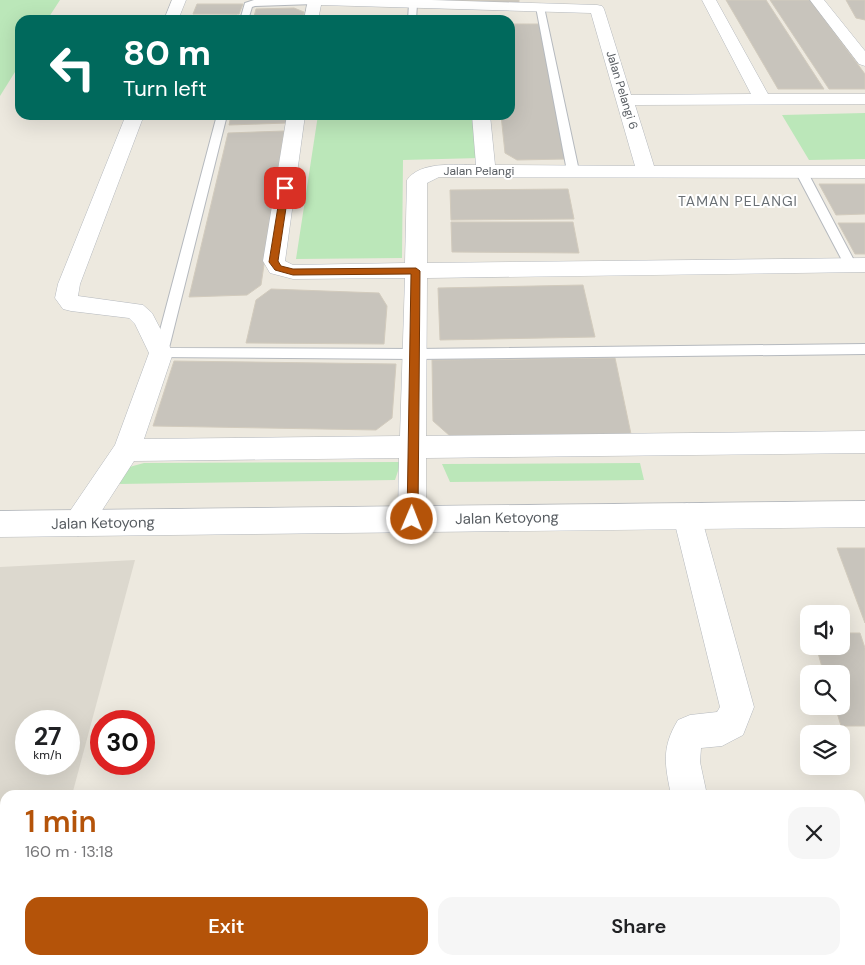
<!DOCTYPE html>
<meta charset="utf-8">
<style>
:root{--surface:#fff;--page:#f6f6f6;--text:#202124;--muted:#757577;--accent:#b45309}
body{margin:0;font-family:"DM Sans",sans-serif;background:var(--page);color:var(--text);height:100vh;display:flex;flex-direction:column;font-size:19px;white-space:nowrap}
*{box-sizing:border-box;margin:0}
p{font-size:16px;color:var(--muted)}
.icon{flex:none;width:28px;height:28px;fill:none;stroke:currentColor;stroke-width:2;stroke-linecap:round;stroke-linejoin:round}
.map{position:relative;flex:1;overflow:hidden}
.drawer{position:absolute;left:0px;top:790px;width:865px;height:175px;display:flex;flex-direction:column;background:var(--surface);border-radius:15px 15px 0 0;box-shadow:0 5px 20px #0002}
.drawer>*{flex:none}
.guide{position:absolute;left:15px;top:15px;width:500px;height:105px;border-radius:15px;box-shadow:0 5px 20px #0002;background:#00695c;color:#fff;overflow:hidden}
.buttons{position:absolute;left:800px;top:605px;display:grid;gap:10px}
.buttons a{display:grid;place-items:center;width:50px;height:50px;border-radius:10px;background:var(--surface);box-shadow:0 5px 20px #0002;font-size:25px}
.speed{position:absolute;left:15px;top:710px;display:flex;gap:10px;font-size:25px;font-weight:700;text-align:center}
.speed>*{display:grid;place-content:center;width:65px;height:65px;border-radius:50%;background:var(--surface);box-shadow:0 5px 20px #0002;line-height:1}
.speed small{font-size:12px;font-weight:400}
.speed .limit{border:8px solid #d22;background:#fff;color:#111}
.pin{position:absolute;display:grid;place-items:center;width:42px;height:42px;color:#fff;margin:-21px;border-radius:10px;box-shadow:0 2px 8px #0006}
.me{position:absolute;width:55px;margin:-28px;rotate:1deg;stroke-linejoin:round;filter:drop-shadow(0 0 4px #0008)}
.turn{display:flex;align-items:center;gap:18px;height:105px;padding:0 25px;font-size:22px}
.turn .icon{width:65px;height:65px;stroke-width:2.5}
.turn b{display:block;font-size:35px;line-height:42px}
.round{display:grid;place-items:center;flex:none;width:52px;height:52px;border-radius:15px;background:var(--page)}
.overview{display:flex;align-items:center;justify-content:space-between;height:85px;padding:0 25px}
h1{font-size:30px;font-weight:600;line-height:38px;color:var(--accent)}
.button{display:flex;gap:10px;margin-top:auto;padding:10px 25px}
.button a{flex:1;height:58px;border-radius:15px;background:var(--accent);color:#fff;font-size:20px;font-weight:600;line-height:58px;text-align:center}
.button a+a{background:var(--page);color:var(--text)}
.map>svg:first-child{display:block}
.education{fill:#dcd8ce;fill-rule:evenodd}
.green{fill:#bbe7b9}
.building{fill:#c8c4bc;stroke:#d2cbbd}
.lines{fill:none;stroke-linecap:round;stroke-linejoin:round}
.service-casing{stroke:#b5b9be;stroke-width:2}
.minor-casing{stroke:#b5b9be;stroke-width:1}
.tertiary-casing{stroke:#b5b9be;stroke-width:1}
.service{fill:#fff;fill-rule:evenodd}
.minor{fill:#fff;fill-rule:evenodd}
.tertiary{fill:#fff;fill-rule:evenodd}
.route{fill:#b45309;stroke:#753606}
.labels{text-anchor:middle;dominant-baseline:central;stroke-width:4;stroke-linejoin:round;paint-order:stroke}
.far-street-label{font-size:12px;fill:#585d62;stroke:#fff}
.far-neighbourhood-label{font-size:14px;letter-spacing:1px;fill:#696f74;stroke:#fff}
.street-label{font-size:15px;fill:#585d62;stroke:#fff}
</style>
<div class="map">
<svg width="865" height="965" viewBox="0 0 865 965">
<rect width="100%" height="100%" fill="#ede9df"/>
<!-- education -->
<path class="education" d="M 135,560 L 72,795 L 5,795 L 5,960 L 27,960 L 26,965 L 0,965 L 0,567 ZM 26,721 L 69,721 L 69,764 L 26,764 Z"/>
<!-- green -->
<path class="green" d="M 0,0 L 60,0 L 47,20 L 20,20 L 20,64 L 0,96 Z
M 865,113 L 865,159 L 809,160 L 782,115 Z
M 318,115 L 475,115 L 480,158 L 403,160 L 402,258 L 296,259 Z
M 401,462 L 395,480 L 118,484 L 122,469 L 144,463 Z
M 640,463 L 644,480 L 450,482 L 442,464 Z"/>
<!-- building -->
<path class="building" d="M 446,0 L 519,0 L 519,3 Z
M 726,0 L 766,0 L 824,89 L 778,89 Z
M 770,0 L 810,0 L 865,74 L 865,89 L 829,89 Z
M 846,0 L 865,0 L 865,20 L 856,18 Z
M 197,4 L 243,4 L 239,14 L 193,14 Z
M 294,8 L 304,12 L 303,20 L 253,20 L 256,9 Z
M 237,15 L 235,20 L 182,20 L 183,16 Z
M 404,17 L 404,20 L 335,20 L 341,18 Z
M 510,24 L 539,24 L 566,159 L 517,160 L 505,153 L 501,115 L 510,115 Z
M 231,115 L 289,115 L 288,123 L 229,125 Z
M 284,131 L 261,285 L 247,295 L 189,297 L 228,133 Z
M 819,184 L 865,184 L 865,214 L 836,215 Z
M 568,189 L 574,219 L 451,220 L 450,190 Z
M 451,222 L 573,222 L 579,253 L 452,252 Z
M 838,223 L 865,223 L 865,254 L 855,254 Z
M 583,285 L 595,337 L 440,340 L 438,288 Z
M 271,289 L 379,293 L 387,306 L 384,344 L 246,343 L 256,300 Z
M 615,358 L 631,434 L 450,436 L 433,421 L 432,360 Z
M 174,361 L 396,364 L 392,418 L 376,430 L 153,426 Z
M 837,548 L 865,548 L 865,623 Z
M 841,619 L 846,633 L 860,633 L 865,648 L 865,726 L 841,726 L 835,706 L 841,706 L 841,674 L 824,674 L 816,646 L 841,646 Z
M 860,854 L 865,854 L 865,965 L 766,965 L 765,960 L 860,960 Z"/>
<g class="lines">
<defs>
<path id="service" d="M 254,0 L 318,0 L 318,1 L 314,4 L 255,6 L 252,7 L 248,20 L 240,20 L 245,3 Z
M 413,1 L 417,4 L 416,20 L 408,20 L 409,4 Z
M 540,4 L 544,7 L 579,171 L 573,174 L 567,171 L 536,7 Z
M 217,115 L 227,115 L 169,348 L 415,349 L 865,344 L 865,354 L 415,359 L 156,357 L 154,353 Z
M 801,168 L 807,171 L 857,266 L 856,269 L 846,269 L 845,266 L 795,171 Z"/>
<path id="minor" d="M 172,0 L 186,0 L 178,20 L 164,20 Z
M 308,0 L 431,0 L 597,5 L 602,6 L 604,9 L 631,95 L 751,94 L 702,0 L 716,0 L 768,94 L 865,94 L 865,104 L 635,105 L 654,166 L 865,166 L 865,178 L 439,177 L 427,183 L 427,263 L 865,258 L 865,272 L 427,278 L 426,436 L 865,431 L 865,453 L 426,458 L 426,519 L 422,528 L 412,532 L 402,528 L 398,519 L 399,458 L 134,461 L 88,532 L 78,536 L 68,532 L 64,523 L 68,514 L 115,445 L 149,353 L 135,324 L 129,318 L 71,311 L 63,309 L 55,298 L 58,284 L 126,115 L 144,115 L 80,284 L 78,296 L 143,305 L 152,313 L 173,353 L 144,439 L 400,436 L 405,278 L 293,279 L 270,273 L 263,261 L 287,115 L 305,115 L 285,261 L 293,265 L 405,263 L 407,180 C 420,161 456,165 476,165 L 472,115 L 490,115 L 495,165 L 635,166 L 591,13 L 321,5 L 318,20 L 304,20 Z
M 810,0 L 824,0 L 865,51 L 865,66 L 859,64 Z
M 687,503 L 697,507 L 701,516 L 754,707 L 743,735 L 722,746 L 701,748 L 700,762 L 707,795 L 671,795 C 665,765 661,748 678,720 L 690,715 L 717,712 L 720,707 L 673,516 L 677,507 Z
M 700,960 L 740,960 L 741,965 L 701,965 Z"/>
<path id="tertiary" d="M 865,501 L 865,527 L 0,537 L 0,511 Z"/>
</defs>
<!-- service casing -->
<use href="#service" class="service-casing"/>
<!-- minor casing -->
<use href="#minor" class="minor-casing"/>
<!-- tertiary casing -->
<use href="#tertiary" class="tertiary-casing"/>
<!-- service -->
<use href="#service" class="service"/>
<!-- minor -->
<use href="#minor" class="minor"/>
<!-- tertiary -->
<use href="#tertiary" class="tertiary"/>
</g>
<!-- route -->
<path class="route" d="M 285,186 L 289,188 L 278,261 L 281,266 L 293,269 L 416,268 L 420,271 L 418,519 L 417,523 L 412,524 L 408,523 L 407,519 L 411,274 L 293,275 L 275,270 L 269,262 L 281,188 Z"/>
<g class="labels">
<!-- far-street labels -->
<g class="far-street-label">
<text transform="translate(622 90) rotate(73)">Jalan Pelangi 6</text>
<text x="479" y="171">Jalan Pelangi</text>
</g>
<!-- far-neighbourhood labels -->
<g class="far-neighbourhood-label">
<text x="738" y="201">TAMAN PELANGI</text>
</g>
<!-- street labels -->
<g class="street-label">
<text transform="translate(507 518) rotate(-1)">Jalan Ketoyong</text>
<text transform="translate(103 523) rotate(-1)">Jalan Ketoyong</text>
</g>
</g>
</svg>
<div class="buttons">
<a><svg class="icon" aria-label="sound" viewBox="0 0 24 24"><path d="M4 9h4l5-4v14l-5-4H4zM17 9q2 3 0 6"/></svg></a>
<a><svg class="icon" aria-label="search" viewBox="0 0 24 24"><circle cx="10" cy="10" r="6"/><path d="M15 15l6 6"/></svg></a>
<a><svg class="icon" aria-label="layers" viewBox="0 0 24 24"><path d="M12 4l9 5-9 5-9-5zM3 14l9 5 9-5"/></svg></a>
</div>
<div class="speed"><div>27<small>km/h</small></div><div class="limit">30</div></div>
<div class="pin" style="left:285px;top:188px;background:#d93025"><svg class="icon" aria-label="arrive" viewBox="0 0 24 24"><path d="M6 21V4h12l-3 4 3 4H6"/></svg></div>
<svg class="me" style="left:412px;top:519px" viewBox="-20 -20 40 40"><circle r="17" fill="#b45309" stroke="#fff" stroke-width="3"/><path d="M0-11L8 9 0 5-8 9z" fill="#fff"/></svg>
<div class="guide">
<div class="turn"><svg class="icon" aria-label="left" viewBox="0 0 24 24"><path d="M17 20v-9H6M10 6l-5 5 5 5"/></svg><div><b>80 m</b>Turn left</div></div>
</div>
<section class="drawer">
<div class="overview"><div><h1>1 min</h1><p>160 m · 13:18</p></div><a class="round"><svg class="icon" aria-label="close" viewBox="0 0 24 24"><path d="M6 6l12 12M18 6L6 18"/></svg></a></div>
<div class="button"><a>Exit</a><a>Share</a></div>
</section>
</div>
